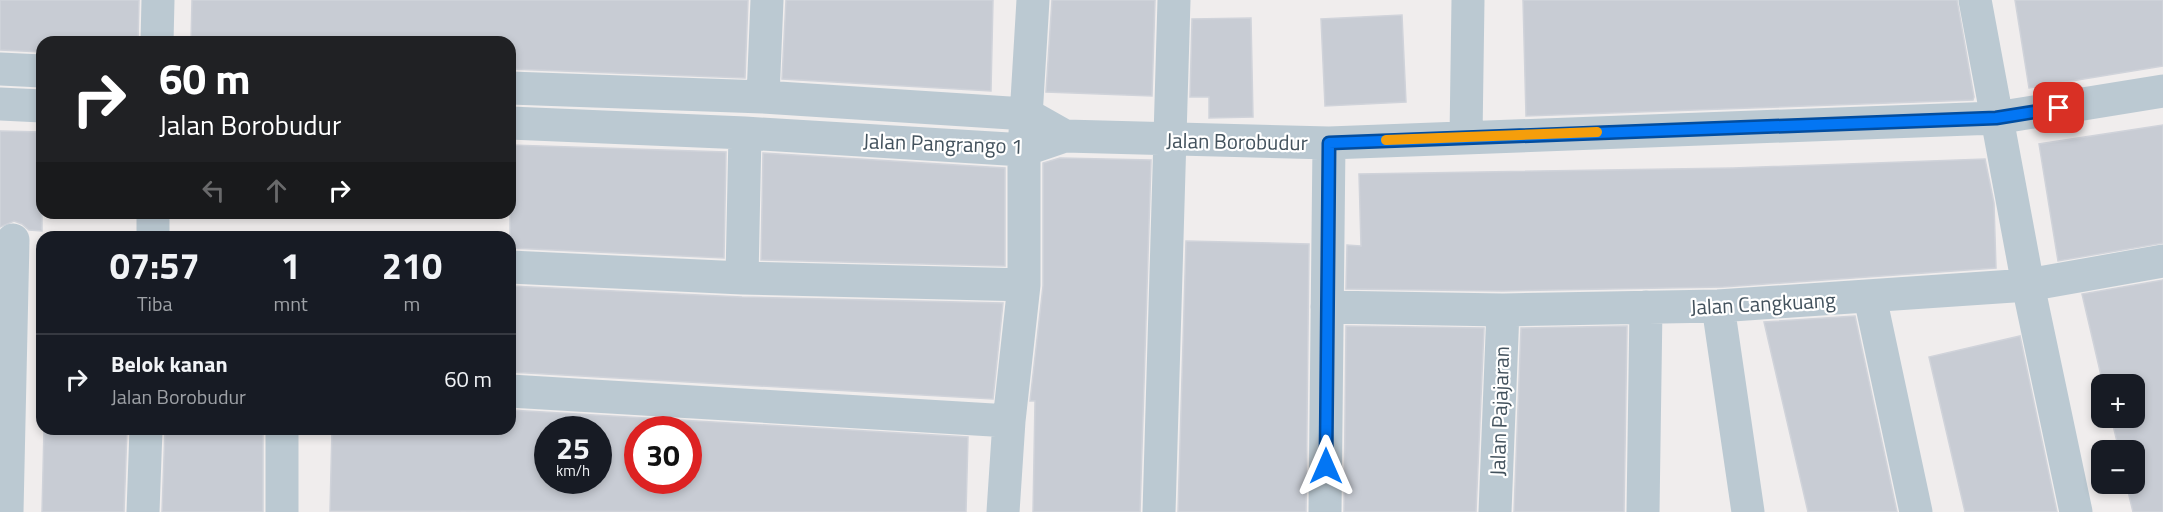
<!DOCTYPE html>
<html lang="id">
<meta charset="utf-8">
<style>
:root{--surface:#171b24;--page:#20242c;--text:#f1f3f6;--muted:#9ea1a6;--line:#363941}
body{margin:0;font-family:"Titillium Web",sans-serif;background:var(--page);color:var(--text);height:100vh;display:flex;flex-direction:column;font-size:22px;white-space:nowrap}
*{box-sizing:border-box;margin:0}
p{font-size:20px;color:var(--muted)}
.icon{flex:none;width:33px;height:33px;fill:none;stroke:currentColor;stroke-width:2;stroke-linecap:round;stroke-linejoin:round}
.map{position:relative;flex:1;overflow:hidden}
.drawer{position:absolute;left:36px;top:231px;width:480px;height:204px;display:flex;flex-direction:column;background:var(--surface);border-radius:18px;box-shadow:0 3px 9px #0003}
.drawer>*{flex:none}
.banner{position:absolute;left:36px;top:36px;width:480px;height:183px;border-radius:18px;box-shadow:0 3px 9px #0003;background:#202124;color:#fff;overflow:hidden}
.tools{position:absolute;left:2091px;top:374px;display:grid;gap:12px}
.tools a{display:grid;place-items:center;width:54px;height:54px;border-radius:12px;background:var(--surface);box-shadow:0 3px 9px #0003;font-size:30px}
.speed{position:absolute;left:534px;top:416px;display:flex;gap:12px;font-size:30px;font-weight:700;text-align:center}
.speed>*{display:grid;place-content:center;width:78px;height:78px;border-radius:50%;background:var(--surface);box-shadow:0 3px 9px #0003;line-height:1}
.speed small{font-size:15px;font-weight:400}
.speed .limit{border:9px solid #d22;background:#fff;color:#111}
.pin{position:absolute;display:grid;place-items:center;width:51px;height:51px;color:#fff;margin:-26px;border-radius:12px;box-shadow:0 3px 9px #0006}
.me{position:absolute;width:66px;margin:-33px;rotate:0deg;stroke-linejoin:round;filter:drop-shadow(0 0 4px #0008)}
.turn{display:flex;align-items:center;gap:21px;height:126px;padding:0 24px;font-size:27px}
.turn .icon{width:78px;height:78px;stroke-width:2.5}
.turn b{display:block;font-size:42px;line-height:51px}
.lanes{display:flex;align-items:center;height:57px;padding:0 24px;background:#0003;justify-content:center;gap:30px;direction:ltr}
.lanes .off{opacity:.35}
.eta{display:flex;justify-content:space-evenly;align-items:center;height:102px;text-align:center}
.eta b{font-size:36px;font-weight:700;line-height:42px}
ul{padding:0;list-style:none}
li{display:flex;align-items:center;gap:18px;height:90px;padding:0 24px;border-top:2px solid var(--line)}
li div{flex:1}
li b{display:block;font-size:22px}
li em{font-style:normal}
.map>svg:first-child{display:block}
.building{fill:#c8ccd4;stroke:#d0d3da;stroke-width:1.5;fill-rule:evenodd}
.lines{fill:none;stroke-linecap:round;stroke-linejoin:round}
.minor{stroke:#bbc9d2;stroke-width:33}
.route-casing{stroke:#024d9f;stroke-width:15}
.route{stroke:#0376f4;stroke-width:10}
.slow{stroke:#f59e0b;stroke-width:10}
.labels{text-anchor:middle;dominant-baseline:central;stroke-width:4.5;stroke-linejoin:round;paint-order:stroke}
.street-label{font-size:21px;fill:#43525d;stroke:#fff}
</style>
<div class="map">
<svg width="2163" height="512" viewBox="0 0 2163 512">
<rect width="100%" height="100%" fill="#f0eded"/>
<!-- building -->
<path class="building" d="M 0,0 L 139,0 L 138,42 L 42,42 L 42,52 L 0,50 Z
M 192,0 L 748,0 L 745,78 L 510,69 L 510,42 L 191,42 Z
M 786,0 L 993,0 L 991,91 L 782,79 Z
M 1052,0 L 1155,0 L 1152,96 L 1046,92 Z
M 1523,0 L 1957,0 L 1974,97 L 1973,100 L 1526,116 Z
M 2015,0 L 2163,0 L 2163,66 L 2029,88 Z
M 1402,15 L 1406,102 L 1325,106 L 1321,19 Z
M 1251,18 L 1253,117 L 1209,118 L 1209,97 L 1190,97 L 1192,19 Z
M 2163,125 L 2163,243 L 2058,261 L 2039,144 Z
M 0,131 L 42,132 L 42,231 L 29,230 L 22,224 L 14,221 L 0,227 Z
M 510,145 L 726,152 L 724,258 L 510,248 Z
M 763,153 L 1005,168 L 1005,266 L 761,260 Z
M 1060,158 L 1151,160 L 1140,512 L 1033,512 L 1035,401 L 1030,401 L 1043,286 L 1043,163 Z
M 1985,159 L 1994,203 L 1996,268 L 1723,287 L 1503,291 L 1346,289 L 1347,245 L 1361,246 L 1359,174 L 1733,168 Z
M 1186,241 L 1309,244 L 1306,512 L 1178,512 Z
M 2163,280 L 2163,512 L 2133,512 L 2126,483 L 2134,483 L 2134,450 L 2119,450 L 2111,417 L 2134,417 L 2134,384 L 2103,384 L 2082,294 Z
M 510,286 L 742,297 L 1003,303 L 993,399 L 510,372 Z
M 1855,316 L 1897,512 L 1808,512 L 1764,322 Z
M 1346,326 L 1484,328 L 1476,512 L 1344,512 Z
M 1627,326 L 1624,512 L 1514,512 L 1521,328 Z
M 2020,336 L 2057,512 L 1965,512 L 1929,357 Z
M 510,410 L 968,437 L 966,512 L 330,511 L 332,429 L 510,429 ZM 548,429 L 598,429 L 598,480 L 548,480 ZM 638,429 L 688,429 L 688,480 L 638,480 Z
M 44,429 L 127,429 L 124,512 L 42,512 Z
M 165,429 L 263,429 L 263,512 L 162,512 Z"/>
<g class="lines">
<!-- minor -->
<path class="minor" d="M 1975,0 L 2028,285 L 2076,512
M 157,42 L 158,0
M 0,69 L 42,71
M 510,88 L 763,97 L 1026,114 L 1065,136
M 763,97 L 767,0
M 0,104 L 42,106
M 510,123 L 745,133 L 1024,150 L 1065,136 L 1329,143 L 1996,118 L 2163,91
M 1466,137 L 1468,0
M 153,237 L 153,213
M 510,267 L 742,278 L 1024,285
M 742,278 L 745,133
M 1870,297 L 1916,512
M 1718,306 L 1748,512
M 1327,307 L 1503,310 L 1718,306 L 2028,285 L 2163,261
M 510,391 L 1009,421
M 7,512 L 13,240
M 143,512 L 146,429
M 282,512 L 282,429
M 1003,512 L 1009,421 L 1024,285 L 1024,150 L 1033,0
M 1159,512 L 1174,0
M 1325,512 L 1329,143
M 1495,512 L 1503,310
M 1643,512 L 1646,307"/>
</g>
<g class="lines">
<defs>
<path id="route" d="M 1326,466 L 1329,143 L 1996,118 L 2059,108"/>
</defs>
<!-- route casing -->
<use href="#route" class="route-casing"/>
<!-- route -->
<use href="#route" class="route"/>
<!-- slow -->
<path class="slow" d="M 1386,140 L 1597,132"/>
</g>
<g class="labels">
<!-- street labels -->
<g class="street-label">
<text transform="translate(1237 141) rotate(1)">Jalan Borobudur</text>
<text transform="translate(943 143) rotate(2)">Jalan Pangrango 1</text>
<text transform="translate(1763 303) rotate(-3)">Jalan Cangkuang</text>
<text transform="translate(1499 411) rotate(-88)">Jalan Pajajaran</text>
</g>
</g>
</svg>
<div class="tools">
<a>+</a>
<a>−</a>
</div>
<div class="speed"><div>25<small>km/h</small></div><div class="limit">30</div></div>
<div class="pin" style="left:2059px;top:108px;background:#d93025"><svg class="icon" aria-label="arrive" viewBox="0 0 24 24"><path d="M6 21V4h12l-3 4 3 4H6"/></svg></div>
<svg class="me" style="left:1326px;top:466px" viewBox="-20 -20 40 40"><path d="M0-17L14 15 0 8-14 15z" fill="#0376f4" stroke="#fff" stroke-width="4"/></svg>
<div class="banner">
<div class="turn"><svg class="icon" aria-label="right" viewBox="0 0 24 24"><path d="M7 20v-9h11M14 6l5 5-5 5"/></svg><div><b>60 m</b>Jalan Borobudur</div></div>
<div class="lanes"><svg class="icon off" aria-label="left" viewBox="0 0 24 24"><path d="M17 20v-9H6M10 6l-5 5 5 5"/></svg><svg class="icon off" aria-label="ahead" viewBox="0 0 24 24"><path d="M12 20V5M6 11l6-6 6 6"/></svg><svg class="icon" aria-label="right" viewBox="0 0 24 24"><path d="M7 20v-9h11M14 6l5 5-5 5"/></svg></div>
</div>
<section class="drawer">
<div class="eta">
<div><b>07:57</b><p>Tiba</p></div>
<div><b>1</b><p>mnt</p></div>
<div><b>210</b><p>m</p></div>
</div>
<ul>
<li><svg class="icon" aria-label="right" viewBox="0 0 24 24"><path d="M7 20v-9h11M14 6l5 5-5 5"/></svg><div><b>Belok kanan</b><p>Jalan Borobudur</p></div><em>60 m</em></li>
</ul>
</section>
</div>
